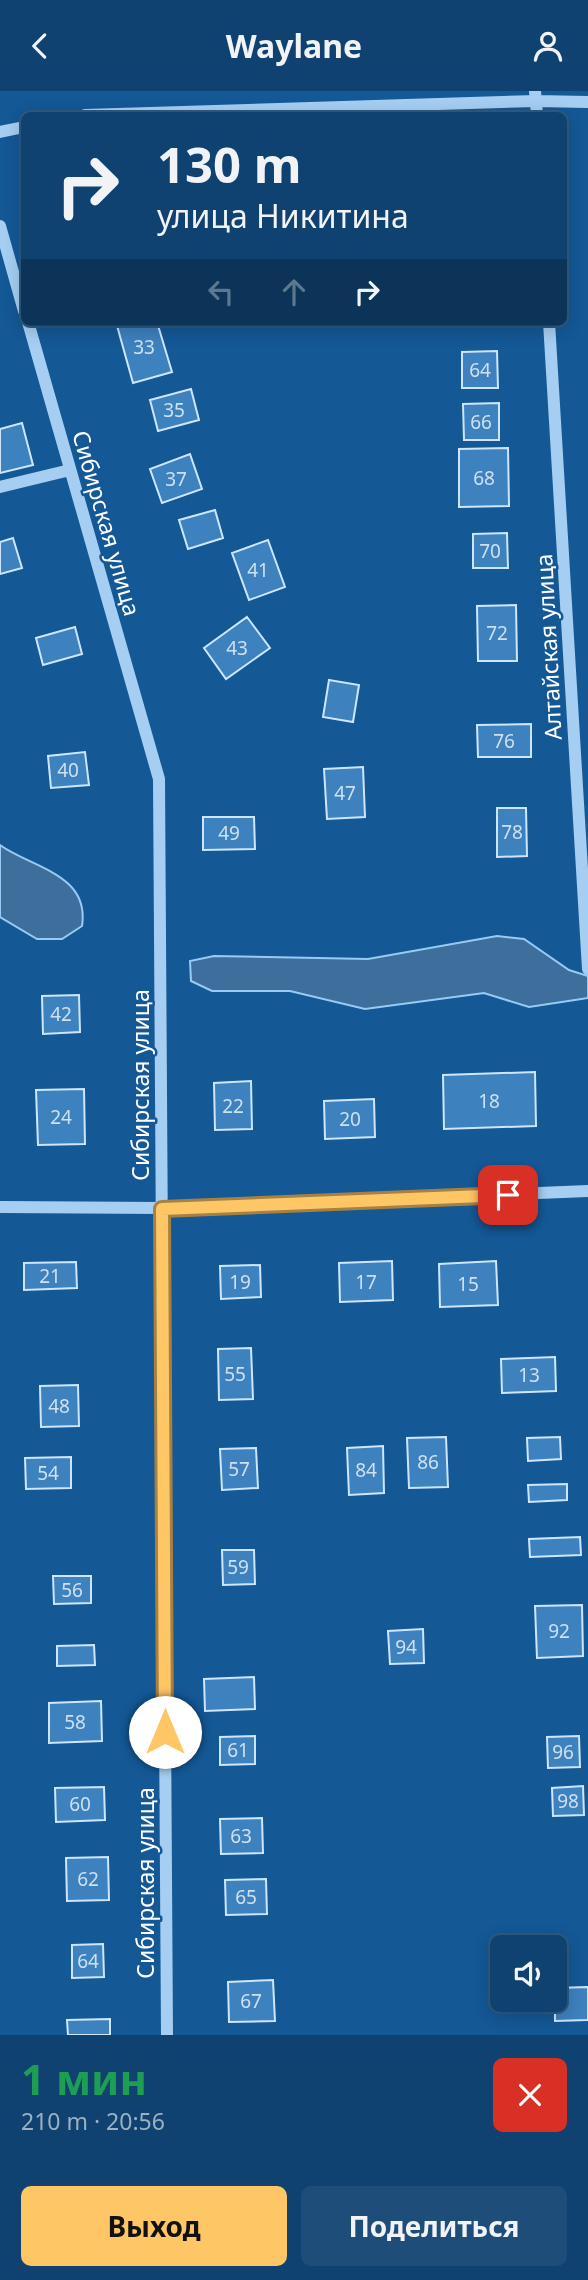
<!DOCTYPE html>
<html lang="ru">
<meta charset="utf-8">
<style>
:root{--surface:#0f4270;--page:#1d4d78;--text:#f1f3f6;--muted:#9bb0c3;--line:#2f5b83;--accent:#ffc666}
body{margin:0;font-family:"Noto Sans",sans-serif;background:var(--page);color:var(--text);height:100vh;display:flex;flex-direction:column;font-size:26px;white-space:nowrap}
*{box-sizing:border-box;margin:0}
p{font-size:23px;color:var(--muted)}
.icon{flex:none;width:38px;height:38px;fill:none;stroke:currentColor;stroke-width:2;stroke-linecap:round;stroke-linejoin:round}
.map{position:relative;height:1944px;overflow:hidden}
.details{display:flex;flex-direction:column;background:var(--surface);flex:1}
.details>*{flex:none}
.banner{position:absolute;left:21px;top:21px;width:546px;height:214px;border-radius:10px;box-shadow:0 4px 18px #0003,0 0 0 2px var(--line);background:#0f4270;color:var(--text);overflow:hidden}
.controls{position:absolute;left:490px;top:1844px;display:grid;gap:14px}
.controls a{display:grid;place-items:center;width:77px;height:77px;border-radius:10px;background:var(--surface);box-shadow:0 4px 18px #0003,0 0 0 2px var(--line);font-size:35px}
.pin{position:absolute;display:grid;place-items:center;width:60px;height:60px;color:#fff;margin:-30px;border-radius:14px;box-shadow:0 4px 10px #0006}
.me{position:absolute;width:77px;margin:-38px;rotate:0deg;stroke-linejoin:round;filter:drop-shadow(0 0 5px #0008)}
.turn{display:flex;align-items:center;gap:24px;height:147px;padding:0 21px;font-size:32px}
.turn .icon{width:91px;height:91px;stroke-width:2.5}
.turn b{display:block;font-size:49px;line-height:60px}
.lanes{display:flex;align-items:center;height:66px;padding:0 21px;background:#0003;justify-content:center;gap:35px;direction:ltr}
.lanes .off{opacity:.35}
.round{display:grid;place-items:center;flex:none;width:74px;height:74px;border-radius:10px;background:var(--page)}
.head{display:flex;align-items:center;justify-content:space-between;height:119px;padding:0 21px}
h1{font-size:42px;font-weight:700;line-height:52px;color:#1e9e55}
.button{display:flex;gap:14px;margin-top:auto;padding:14px 21px}
.button a{flex:1;height:80px;border-radius:10px;background:var(--accent);color:#111;font-size:28px;font-weight:700;line-height:80px;text-align:center}
.button a+a{background:var(--page);color:var(--text)}
header{display:flex;justify-content:space-between;align-items:center;height:91px;padding:0 21px;background:var(--surface);font-size:32px;font-weight:700}
.map>svg:first-child{display:block}
.water{fill:#3e6e9b;stroke:#97cbf5;stroke-width:2}
.building{fill:#3d81be;stroke:#cde6fd;stroke-width:2}
.lines{fill:none;stroke-linecap:round;stroke-linejoin:round}
.minor{stroke:#a5cef2;stroke-width:12}
.route-casing{stroke:#a68142;stroke-width:18}
.route{stroke:#ffc666;stroke-width:12}
.labels{text-anchor:middle;dominant-baseline:central;stroke-width:5;stroke-linejoin:round;paint-order:stroke}
.number-label{font-size:19px;fill:#cee0ef}
.street-label{font-size:23px;fill:#fff;stroke:#145896}
</style>
<header><svg class="icon" aria-label="back" viewBox="0 0 24 24"><path d="M15 5l-7 7 7 7"/></svg>Waylane<svg class="icon" aria-label="person" viewBox="0 0 24 24"><circle cx="12" cy="8" r="4"/><path d="M4 21q1-7 8-7t8 7"/></svg></header>
<div class="map">
<svg width="588" height="1944" viewBox="0 0 588 1944">
<rect width="100%" height="100%" fill="#145896"/>
<!-- water -->
<path class="water" d="M 0,754 C 32,777 90,783 82,835 L 62,848 L 37,848 L 0,826 Z
M 497,845 L 524,848 L 569,879 L 588,885 L 588,907 L 529,916 L 484,902 L 365,918 L 290,900 L 212,900 L 191,890 L 190,870 L 214,865 L 368,868 Z"/>
<!-- building -->
<path class="building" d="M 116,231 L 157,231 L 172,281 L 133,292 Z
M 497,260 L 498,297 L 462,297 L 462,261 Z
M 191,298 L 199,329 L 158,340 L 150,309 Z
M 499,312 L 499,349 L 464,349 L 463,313 Z
M 22,332 L 33,374 L 0,382 L 0,338 Z
M 508,357 L 509,415 L 459,416 L 459,358 Z
M 190,363 L 202,398 L 162,412 L 150,378 Z
M 215,419 L 223,447 L 188,458 L 179,429 Z
M 507,442 L 508,477 L 473,477 L 473,443 Z
M 13,447 L 22,477 L 0,483 L 0,451 Z
M 268,449 L 285,496 L 249,509 L 232,462 Z
M 516,514 L 517,570 L 478,570 L 477,515 Z
M 247,526 L 270,557 L 226,588 L 204,557 Z
M 75,536 L 82,563 L 43,574 L 36,547 Z
M 329,589 L 359,594 L 353,631 L 323,626 Z
M 531,633 L 531,666 L 478,666 L 477,634 Z
M 85,661 L 89,694 L 51,697 L 48,665 Z
M 363,676 L 365,726 L 327,728 L 324,678 Z
M 497,717 L 526,717 L 527,765 L 497,766 Z
M 203,726 L 254,726 L 255,758 L 203,759 Z
M 79,904 L 80,941 L 43,943 L 42,905 Z
M 535,981 L 536,1035 L 444,1038 L 443,984 Z
M 251,990 L 252,1038 L 215,1039 L 214,992 Z
M 84,998 L 85,1053 L 38,1054 L 36,999 Z
M 374,1008 L 375,1046 L 325,1048 L 324,1010 Z
M 392,1170 L 393,1209 L 340,1211 L 339,1172 Z
M 496,1170 L 498,1214 L 440,1216 L 439,1173 Z
M 76,1171 L 77,1197 L 24,1199 L 24,1172 Z
M 260,1174 L 261,1206 L 221,1208 L 220,1175 Z
M 251,1257 L 253,1308 L 219,1309 L 218,1258 Z
M 555,1266 L 556,1300 L 502,1302 L 501,1268 Z
M 78,1294 L 79,1335 L 41,1336 L 40,1295 Z
M 446,1346 L 448,1396 L 409,1397 L 407,1347 Z
M 560,1346 L 561,1368 L 528,1370 L 527,1347 Z
M 383,1355 L 384,1402 L 349,1404 L 347,1357 Z
M 256,1357 L 258,1397 L 222,1399 L 220,1358 Z
M 71,1366 L 71,1397 L 26,1398 L 25,1367 Z
M 567,1393 L 567,1409 L 529,1411 L 528,1394 Z
M 580,1446 L 581,1464 L 530,1466 L 529,1448 Z
M 222,1459 L 254,1459 L 255,1493 L 223,1494 Z
M 53,1485 L 91,1485 L 91,1512 L 54,1513 Z
M 582,1514 L 583,1565 L 537,1567 L 535,1515 Z
M 423,1538 L 424,1572 L 390,1573 L 388,1540 Z
M 94,1554 L 95,1574 L 57,1575 L 57,1555 Z
M 254,1586 L 255,1618 L 205,1620 L 204,1588 Z
M 101,1610 L 102,1650 L 49,1652 L 49,1612 Z
M 255,1645 L 255,1673 L 220,1674 L 220,1646 Z
M 579,1645 L 580,1676 L 548,1677 L 547,1646 Z
M 583,1695 L 584,1724 L 553,1725 L 552,1697 Z
M 104,1696 L 105,1729 L 56,1731 L 55,1697 Z
M 262,1727 L 263,1762 L 221,1763 L 220,1728 Z
M 108,1766 L 109,1809 L 67,1810 L 66,1767 Z
M 266,1788 L 267,1823 L 226,1824 L 225,1789 Z
M 103,1853 L 104,1886 L 72,1887 L 72,1854 Z
M 273,1889 L 275,1930 L 229,1931 L 228,1891 Z
M 588,1896 L 588,1929 L 555,1930 L 555,1897 Z
M 110,1928 L 110,1944 L 68,1944 L 67,1929 Z"/>
<g class="lines">
<!-- minor -->
<path class="minor" d="M 535,0 L 537,24
M 85,24 L 536,10 L 588,11
M 0,41 L 24,36
M 0,135 L 24,220
M 28,231 L 159,688 L 167,1944
M 549,231 L 588,878
M 0,396 L 70,379
M 0,1116 L 162,1117 L 588,1100"/>
</g>
<g class="lines">
<defs>
<path id="route" d="M 165,1641 L 162,1118 L 508,1104"/>
</defs>
<!-- route casing -->
<use href="#route" class="route-casing"/>
<!-- route -->
<use href="#route" class="route"/>
</g>
<g class="labels">
<!-- number labels -->
<g class="number-label">
<text x="144" y="256">33</text>
<text x="480" y="279">64</text>
<text x="174" y="319">35</text>
<text x="481" y="331">66</text>
<text x="484" y="387">68</text>
<text x="176" y="388">37</text>
<text x="490" y="460">70</text>
<text x="258" y="479">41</text>
<text x="497" y="542">72</text>
<text x="237" y="557">43</text>
<text x="504" y="650">76</text>
<text x="68" y="679">40</text>
<text x="345" y="702">47</text>
<text x="512" y="741">78</text>
<text x="229" y="742">49</text>
<text x="61" y="923">42</text>
<text x="489" y="1010">18</text>
<text x="233" y="1015">22</text>
<text x="61" y="1026">24</text>
<text x="350" y="1028">20</text>
<text x="50" y="1185">21</text>
<text x="240" y="1191">19</text>
<text x="366" y="1191">17</text>
<text x="468" y="1193">15</text>
<text x="235" y="1283">55</text>
<text x="529" y="1284">13</text>
<text x="59" y="1315">48</text>
<text x="428" y="1371">86</text>
<text x="239" y="1378">57</text>
<text x="366" y="1379">84</text>
<text x="48" y="1382">54</text>
<text x="238" y="1476">59</text>
<text x="72" y="1499">56</text>
<text x="559" y="1540">92</text>
<text x="406" y="1556">94</text>
<text x="75" y="1631">58</text>
<text x="238" y="1659">61</text>
<text x="563" y="1661">96</text>
<text x="568" y="1710">98</text>
<text x="80" y="1713">60</text>
<text x="241" y="1745">63</text>
<text x="88" y="1788">62</text>
<text x="246" y="1806">65</text>
<text x="88" y="1870">64</text>
<text x="251" y="1910">67</text>
</g>
<!-- street labels -->
<g class="street-label">
<text transform="translate(107 432) rotate(74)">Сибирская улица</text>
<text transform="translate(548 556) rotate(-93)">Алтайская улица</text>
<text transform="translate(140 994) rotate(-90)">Сибирская улица</text>
<text transform="translate(145 1792) rotate(-90)">Сибирская улица</text>
</g>
</g>
</svg>
<div class="controls">
<a><svg class="icon" aria-label="sound" viewBox="0 0 24 24"><path d="M4 9h4l5-4v14l-5-4H4zM17 9q2 3 0 6"/></svg></a>
</div>
<div class="pin" style="left:508px;top:1104px;background:#d93025"><svg class="icon" aria-label="arrive" viewBox="0 0 24 24"><path d="M6 21V4h12l-3 4 3 4H6"/></svg></div>
<svg class="me" style="left:165px;top:1641px" viewBox="-20 -20 40 40"><circle r="19" fill="#fff"/><path d="M0-13L10 11 0 6-10 11z" fill="#ffc666"/></svg>
<div class="banner">
<div class="turn"><svg class="icon" aria-label="right" viewBox="0 0 24 24"><path d="M7 20v-9h11M14 6l5 5-5 5"/></svg><div><b>130 m</b>улица Никитина</div></div>
<div class="lanes"><svg class="icon off" aria-label="left" viewBox="0 0 24 24"><path d="M17 20v-9H6M10 6l-5 5 5 5"/></svg><svg class="icon off" aria-label="ahead" viewBox="0 0 24 24"><path d="M12 20V5M6 11l6-6 6 6"/></svg><svg class="icon" aria-label="right" viewBox="0 0 24 24"><path d="M7 20v-9h11M14 6l5 5-5 5"/></svg></div>
</div>
</div>
<section class="details">
<div class="head"><div><h1>1 мин</h1><p>210 m · 20:56</p></div><a class="round" style="background:#d93025;color:#fff"><svg class="icon" aria-label="close" viewBox="0 0 24 24"><path d="M6 6l12 12M18 6L6 18"/></svg></a></div>
<div class="button"><a>Выход</a><a>Поделиться</a></div>
</section>
